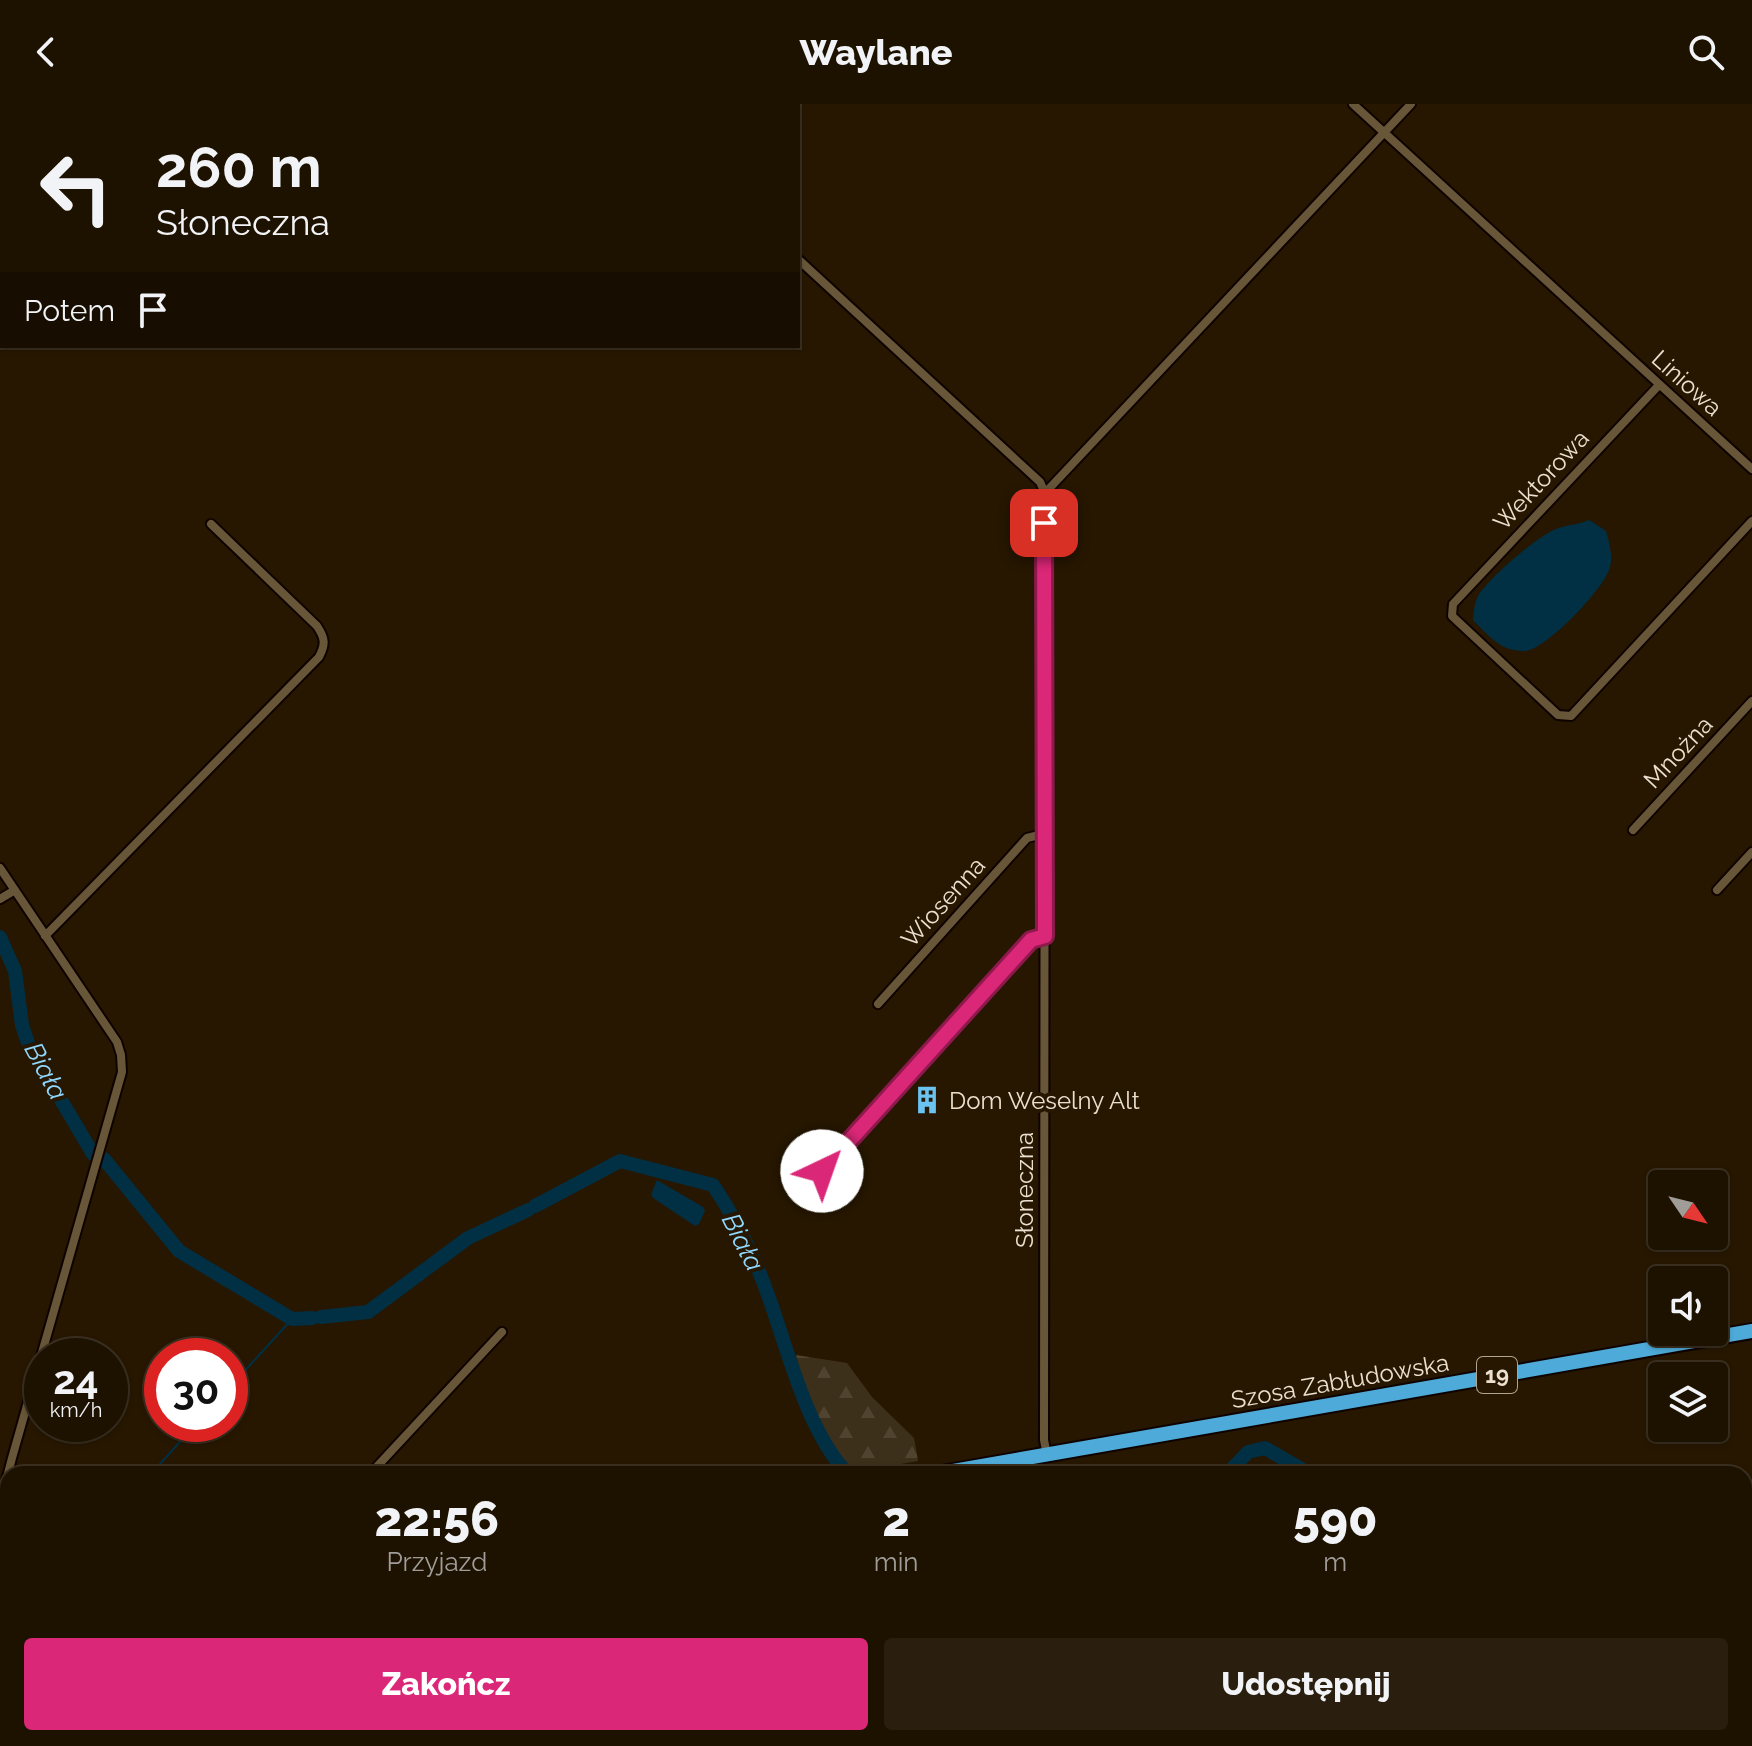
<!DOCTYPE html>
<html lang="pl">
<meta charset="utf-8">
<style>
:root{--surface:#1d1100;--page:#2a1f0f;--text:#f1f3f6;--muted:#a09d99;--line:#3b3122;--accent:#db2777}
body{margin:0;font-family:Raleway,sans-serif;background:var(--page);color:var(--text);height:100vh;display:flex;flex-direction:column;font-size:30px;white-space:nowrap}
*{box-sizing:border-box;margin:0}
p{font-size:26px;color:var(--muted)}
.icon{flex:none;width:44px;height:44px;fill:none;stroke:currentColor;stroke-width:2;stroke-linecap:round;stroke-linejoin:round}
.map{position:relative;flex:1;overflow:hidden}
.details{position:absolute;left:0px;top:1362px;width:1752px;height:280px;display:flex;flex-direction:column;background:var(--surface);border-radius:24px 24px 0 0;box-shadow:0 2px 6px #0004,0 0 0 2px var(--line)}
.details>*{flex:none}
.banner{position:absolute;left:0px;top:0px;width:800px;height:244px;box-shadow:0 2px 6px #0004,0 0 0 2px var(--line);background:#1d1100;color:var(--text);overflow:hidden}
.needle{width:52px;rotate:125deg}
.controls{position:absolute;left:1648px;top:1066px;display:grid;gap:16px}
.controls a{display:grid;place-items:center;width:80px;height:80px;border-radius:8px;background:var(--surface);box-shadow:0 2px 6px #0004,0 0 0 2px var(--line);font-size:40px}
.speed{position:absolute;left:24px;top:1234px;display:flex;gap:16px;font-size:40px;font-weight:700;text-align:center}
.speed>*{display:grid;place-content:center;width:104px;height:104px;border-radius:50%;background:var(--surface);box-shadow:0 2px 6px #0004,0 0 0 2px var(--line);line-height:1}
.speed small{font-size:20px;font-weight:400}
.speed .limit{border:12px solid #d22;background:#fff;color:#111}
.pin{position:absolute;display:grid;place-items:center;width:68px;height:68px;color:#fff;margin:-34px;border-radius:16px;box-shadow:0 4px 12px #0006}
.me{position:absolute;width:88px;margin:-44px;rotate:42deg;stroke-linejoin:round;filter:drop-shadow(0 0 6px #0008)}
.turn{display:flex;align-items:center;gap:28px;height:168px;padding:0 24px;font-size:36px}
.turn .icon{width:104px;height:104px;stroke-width:2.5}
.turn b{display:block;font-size:56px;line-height:68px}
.then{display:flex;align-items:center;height:76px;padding:0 24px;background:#0003;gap:16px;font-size:30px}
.eta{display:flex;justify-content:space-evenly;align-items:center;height:136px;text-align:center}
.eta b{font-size:48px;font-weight:800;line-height:56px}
.action{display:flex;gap:16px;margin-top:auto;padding:16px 24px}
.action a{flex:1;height:92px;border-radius:8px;background:var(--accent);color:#fff;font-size:32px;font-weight:800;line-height:92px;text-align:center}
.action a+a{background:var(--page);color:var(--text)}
header{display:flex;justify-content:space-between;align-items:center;height:104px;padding:0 24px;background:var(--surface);font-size:36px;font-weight:800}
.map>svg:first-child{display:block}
.forest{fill:url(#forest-firs)}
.water{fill:#013044}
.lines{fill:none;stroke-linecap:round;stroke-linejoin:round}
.stream{stroke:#013044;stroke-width:2}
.river{stroke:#013044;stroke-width:14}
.street-casing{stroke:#0f0300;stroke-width:12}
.highway-casing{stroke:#0f0300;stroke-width:18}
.street{stroke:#685639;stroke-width:8}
.highway{stroke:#4eaad8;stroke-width:14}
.route-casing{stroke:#8e194d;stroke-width:20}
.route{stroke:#db2777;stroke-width:14}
.labels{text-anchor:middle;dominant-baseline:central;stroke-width:8;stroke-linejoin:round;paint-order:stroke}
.shield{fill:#271700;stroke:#b0a492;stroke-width:2}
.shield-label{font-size:22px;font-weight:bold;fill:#ebe0d0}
.street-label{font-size:24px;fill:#ebe0d0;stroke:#271700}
.poi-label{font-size:24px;fill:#ebe0d0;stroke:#271700;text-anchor:start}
.water-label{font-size:26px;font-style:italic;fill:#90d7fd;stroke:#271700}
</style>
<header><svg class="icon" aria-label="back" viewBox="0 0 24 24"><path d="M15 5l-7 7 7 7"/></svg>Waylane<svg class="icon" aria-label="search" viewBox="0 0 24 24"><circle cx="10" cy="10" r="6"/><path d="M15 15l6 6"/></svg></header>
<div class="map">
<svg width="1752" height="1642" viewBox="0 0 1752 1642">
<defs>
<pattern id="forest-firs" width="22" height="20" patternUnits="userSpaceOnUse" patternTransform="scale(2)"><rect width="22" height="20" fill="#3d301b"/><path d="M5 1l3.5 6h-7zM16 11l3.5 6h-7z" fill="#504430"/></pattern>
</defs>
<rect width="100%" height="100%" fill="#271700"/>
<!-- forest -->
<path class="forest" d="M 796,1251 L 847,1259 L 872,1293 L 914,1334 L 918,1357 L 854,1368 L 833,1347 L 807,1292 Z"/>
<!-- water -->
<path class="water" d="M 1589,416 L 1606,427 C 1609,438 1613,452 1610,463 C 1606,483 1544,548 1524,547 C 1500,547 1489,532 1473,516 C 1474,508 1474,500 1478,492 C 1488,475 1540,429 1559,424 C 1570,420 1578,421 1589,416 Z
M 657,1076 L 703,1103 L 705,1107 L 699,1120 L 695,1122 L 653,1094 L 651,1090 Z"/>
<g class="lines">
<!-- stream -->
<path class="stream" d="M 230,1283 L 292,1215
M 151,1370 L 196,1320
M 0,1529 L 8,1524"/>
<!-- river -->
<path class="river" d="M 0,833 L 15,867 L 22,921 L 29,942 L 93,1050
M 104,1055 L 179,1147 L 292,1215 L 312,1214
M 535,1102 L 620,1057 L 713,1081 C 736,1115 755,1154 768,1191 C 788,1246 807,1328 848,1370
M 321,1213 L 368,1208 L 468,1134 L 528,1106
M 1227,1370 L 1248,1348 L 1265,1344 L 1310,1370
M 1710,1634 L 1716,1642"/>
<defs>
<path id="street" d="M 671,0 L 671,2
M 1353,0 L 1752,365
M 798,155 L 1040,378 L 1045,389 L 1044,1336 L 1047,1351
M 1659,281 L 1453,500 L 1452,512 L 1558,611 L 1571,612 L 1752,417
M 1045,389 L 1411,0
M 1633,726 L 1752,597
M 0,764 L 117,938 L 121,951 L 122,968 L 12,1354 L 3,1389 L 2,1405
M 1717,786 L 1752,748
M 0,795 L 15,786
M 45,832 L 319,553 C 326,540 325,534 317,522 L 211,420
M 878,900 L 1027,734 L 1043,730
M 822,1067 L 1031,836 L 1045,832
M 370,1370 L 502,1228
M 723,1634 L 743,1642
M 1133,1634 L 1151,1642
M 295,1642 L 302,1634
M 485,1642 L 492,1634"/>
<path id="highway" d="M 936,1370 L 1752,1227
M 0,1406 L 8,1405"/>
</defs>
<!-- street casing -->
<use href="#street" class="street-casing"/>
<!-- highway casing -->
<use href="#highway" class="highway-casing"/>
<!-- street -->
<use href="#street" class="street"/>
<!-- highway -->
<use href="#highway" class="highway"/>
</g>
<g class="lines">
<defs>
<path id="route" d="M 822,1067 L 1031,836 L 1045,832 L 1044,419"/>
</defs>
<!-- route casing -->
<use href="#route" class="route-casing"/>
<!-- route -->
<use href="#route" class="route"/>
</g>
<!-- icons -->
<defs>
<symbol id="building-bare" viewBox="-9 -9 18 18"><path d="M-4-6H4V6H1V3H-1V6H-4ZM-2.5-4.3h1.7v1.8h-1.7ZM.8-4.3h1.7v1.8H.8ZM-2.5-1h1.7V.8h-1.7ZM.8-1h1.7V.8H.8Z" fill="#6ac3f1" stroke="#271700" stroke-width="2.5" paint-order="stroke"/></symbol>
</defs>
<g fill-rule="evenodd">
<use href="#building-bare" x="907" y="976" width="40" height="40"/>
</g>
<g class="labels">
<!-- shield labels -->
<rect class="shield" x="1477" y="1253" width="40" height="36" rx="6"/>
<g class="shield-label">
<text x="1497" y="1271">19</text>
</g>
<!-- street labels -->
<g class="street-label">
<text transform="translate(1687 279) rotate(42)">Liniowa</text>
<text transform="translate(1541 376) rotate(-47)">Wektorowa</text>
<text transform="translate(1678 648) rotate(-47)">Mnożna</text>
<text transform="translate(943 798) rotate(-48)">Wiosenna</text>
<text transform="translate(1024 1086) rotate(-90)">Słoneczna</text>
<text transform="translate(1340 1277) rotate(-10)">Szosa Zabłudowska</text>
</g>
<!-- poi labels -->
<g class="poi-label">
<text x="949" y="996">Dom Weselny Alt</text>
</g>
<!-- water labels -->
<g class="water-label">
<text transform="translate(46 967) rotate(62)">Biała</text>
<text transform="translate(743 1138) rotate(63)">Biała</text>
</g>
</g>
</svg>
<div class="controls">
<a><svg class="needle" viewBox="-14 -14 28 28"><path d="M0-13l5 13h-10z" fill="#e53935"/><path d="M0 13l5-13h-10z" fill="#a09d99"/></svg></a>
<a><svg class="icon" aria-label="sound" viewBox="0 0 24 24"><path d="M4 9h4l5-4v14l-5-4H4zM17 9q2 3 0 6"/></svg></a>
<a><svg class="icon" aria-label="layers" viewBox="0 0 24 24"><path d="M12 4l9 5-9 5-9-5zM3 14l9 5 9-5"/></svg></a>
</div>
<div class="speed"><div>24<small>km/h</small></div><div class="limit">30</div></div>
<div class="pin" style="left:1044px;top:419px;background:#d93025"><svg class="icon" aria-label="arrive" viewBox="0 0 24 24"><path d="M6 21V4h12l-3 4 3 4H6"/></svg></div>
<svg class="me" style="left:822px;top:1067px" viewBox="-20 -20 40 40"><circle r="19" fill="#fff"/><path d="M0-13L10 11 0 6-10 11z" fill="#db2777"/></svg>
<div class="banner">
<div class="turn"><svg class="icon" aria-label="left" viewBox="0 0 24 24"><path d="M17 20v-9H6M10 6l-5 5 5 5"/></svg><div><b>260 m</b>Słoneczna</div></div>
<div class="then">Potem<svg class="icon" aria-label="arrive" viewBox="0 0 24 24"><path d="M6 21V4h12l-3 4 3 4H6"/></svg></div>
</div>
<section class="details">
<div class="eta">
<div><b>22:56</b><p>Przyjazd</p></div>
<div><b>2</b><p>min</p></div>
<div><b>590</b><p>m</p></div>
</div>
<div class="action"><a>Zakończ</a><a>Udostępnij</a></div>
</section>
</div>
